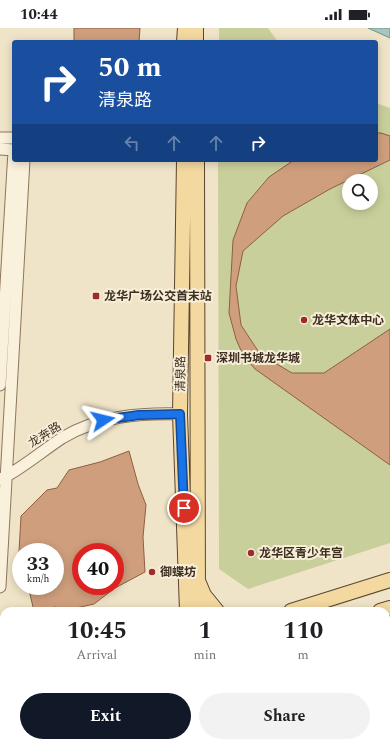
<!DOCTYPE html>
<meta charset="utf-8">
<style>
:root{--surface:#fff;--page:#f2f2f2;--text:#202124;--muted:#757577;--accent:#111827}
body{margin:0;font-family:Spectral,"Noto Sans SC",serif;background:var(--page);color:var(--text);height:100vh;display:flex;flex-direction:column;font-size:15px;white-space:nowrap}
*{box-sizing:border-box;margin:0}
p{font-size:13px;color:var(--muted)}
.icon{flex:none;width:22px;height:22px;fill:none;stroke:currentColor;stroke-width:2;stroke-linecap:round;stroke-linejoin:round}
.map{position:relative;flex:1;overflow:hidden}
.side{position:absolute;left:0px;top:579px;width:390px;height:140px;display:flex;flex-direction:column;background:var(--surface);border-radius:12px 12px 0 0;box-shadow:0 2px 10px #0003}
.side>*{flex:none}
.hud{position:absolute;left:12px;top:12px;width:366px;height:122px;border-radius:4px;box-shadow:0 2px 10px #0003;background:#1a4fa0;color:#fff;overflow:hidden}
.fabs{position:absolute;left:342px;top:146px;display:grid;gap:8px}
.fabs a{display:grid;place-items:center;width:36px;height:36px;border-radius:50%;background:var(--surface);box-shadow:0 2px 10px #0003;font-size:20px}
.speed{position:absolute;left:12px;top:515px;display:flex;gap:8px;font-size:20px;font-weight:700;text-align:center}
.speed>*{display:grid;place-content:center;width:52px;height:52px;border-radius:50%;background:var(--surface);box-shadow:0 2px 10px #0003;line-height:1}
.speed small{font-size:10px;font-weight:400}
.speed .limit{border:6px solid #d22;background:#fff;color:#111}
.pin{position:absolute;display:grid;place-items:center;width:34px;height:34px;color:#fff;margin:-17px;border:2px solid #fff;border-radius:50%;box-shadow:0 1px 4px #0007}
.me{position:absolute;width:44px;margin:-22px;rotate:80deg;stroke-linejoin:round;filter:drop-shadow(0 0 3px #0008)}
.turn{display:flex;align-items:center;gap:14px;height:84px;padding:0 20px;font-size:18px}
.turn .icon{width:52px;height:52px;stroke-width:2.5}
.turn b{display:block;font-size:28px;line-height:34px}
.lanes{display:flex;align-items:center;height:38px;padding:0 20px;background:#0003;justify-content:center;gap:20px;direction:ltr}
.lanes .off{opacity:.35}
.eta{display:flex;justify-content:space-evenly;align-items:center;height:68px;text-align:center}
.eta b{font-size:24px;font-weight:700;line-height:28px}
.primary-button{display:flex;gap:8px;margin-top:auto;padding:8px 20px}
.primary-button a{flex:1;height:46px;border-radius:24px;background:var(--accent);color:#fff;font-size:16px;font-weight:700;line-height:46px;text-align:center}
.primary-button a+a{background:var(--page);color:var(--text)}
.status{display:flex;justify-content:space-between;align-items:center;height:28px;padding:0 20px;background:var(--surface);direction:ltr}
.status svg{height:11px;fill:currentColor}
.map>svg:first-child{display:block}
.grass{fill:url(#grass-dots)}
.pitch{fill:#c9cf9b;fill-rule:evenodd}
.water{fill:#a9c4bc;stroke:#6f938a}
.pier{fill:#f0e4c8}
.building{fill:#cf9f7d;stroke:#8d5f41;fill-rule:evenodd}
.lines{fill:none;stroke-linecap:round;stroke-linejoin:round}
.minor-casing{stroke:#8d765c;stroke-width:13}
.major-casing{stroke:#5b4430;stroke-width:16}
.minor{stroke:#faf1dc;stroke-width:11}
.major{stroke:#f3d9a0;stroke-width:14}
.route-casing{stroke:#114b97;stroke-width:10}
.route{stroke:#1a73e8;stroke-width:7}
.poi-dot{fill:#9e2a2b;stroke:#f7eed8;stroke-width:1.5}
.labels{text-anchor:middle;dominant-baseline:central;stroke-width:4;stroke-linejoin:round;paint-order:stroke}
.poi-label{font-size:12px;font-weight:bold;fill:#3d2e20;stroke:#f7eed8;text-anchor:start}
.street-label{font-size:12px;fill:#3d2e20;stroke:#f7eed8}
</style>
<div class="status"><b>10:44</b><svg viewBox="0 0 49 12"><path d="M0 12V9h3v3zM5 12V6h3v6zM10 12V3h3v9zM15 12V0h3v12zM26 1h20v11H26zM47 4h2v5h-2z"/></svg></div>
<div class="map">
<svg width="390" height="719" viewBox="0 0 390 719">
<defs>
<pattern id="grass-dots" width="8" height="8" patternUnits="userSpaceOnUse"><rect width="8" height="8" fill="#c9cf9b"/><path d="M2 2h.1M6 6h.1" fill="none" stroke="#aeb285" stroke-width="1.8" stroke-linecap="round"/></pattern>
</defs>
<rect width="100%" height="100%" fill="#f0e4c8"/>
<!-- grass -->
<path class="grass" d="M 4,708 L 4,715 L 65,715 L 53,719 L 0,719 L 0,710 Z"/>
<!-- pitch -->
<path class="pitch" d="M 219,0 L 268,0 L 278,14 L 219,14 Z
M 376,75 L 390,80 L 390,515 L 248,561 L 219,541 L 218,132 L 376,132 ZM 349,153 L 371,153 L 371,175 L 349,175 Z"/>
<!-- water -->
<path class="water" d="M 368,0 L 390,0 L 390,10 Z
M 386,692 L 390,692 L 390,716 L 386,715 Z
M 182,715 L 297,715 L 273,719 L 155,719 L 164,716 L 169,719 Z"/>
<!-- pier -->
<path class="pier" d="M 175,715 L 222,715 L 222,719 L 171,719 L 170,716 Z"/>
<!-- building -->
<path class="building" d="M 74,0 L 140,0 L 139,14 L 74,14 Z
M 376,105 L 381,105 L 390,108 L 390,132 L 330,161 L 283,188 L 243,223 L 236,258 L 241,297 L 260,326 L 292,345 L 324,345 L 390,301 L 390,437 L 255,341 L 243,327 L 236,311 L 229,285 L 233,212 L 247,175 L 269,149 L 294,132 L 376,132 Z
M 129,423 L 138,456 L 146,477 L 143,509 L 145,544 L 115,560 L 94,576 L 67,582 L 55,579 L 44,583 L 34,583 L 28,558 L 55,558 L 55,524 L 19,524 L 21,488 L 47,462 L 57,460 L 69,442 L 100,434 ZM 81,524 L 115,524 L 115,558 L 81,558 Z"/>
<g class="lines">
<defs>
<path id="minor" d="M 0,110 L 14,110
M 0,121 L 14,122
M 0,357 L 14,123
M 1,451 C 23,440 42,423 62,410 C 98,388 139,385 180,386
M 0,559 L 24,132
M 0,617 L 4,627"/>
<path id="major" d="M 196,0 L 196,14
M 184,14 L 185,0
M 184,132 L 180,386 L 187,583
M 197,132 L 198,583
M 199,555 L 204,567 L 217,583
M 291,583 L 390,552
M 380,583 L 390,580
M 0,654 L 4,654
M 0,674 L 4,673
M 0,699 L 4,698
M 188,715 L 189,719
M 204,715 L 205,719"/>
</defs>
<!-- minor casing -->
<use href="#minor" class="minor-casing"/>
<!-- major casing -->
<use href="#major" class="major-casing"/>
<!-- minor -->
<use href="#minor" class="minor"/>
<!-- major -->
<use href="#major" class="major"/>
</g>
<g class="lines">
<defs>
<path id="route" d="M 103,392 L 139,387 L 180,386 L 184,480"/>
</defs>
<!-- route casing -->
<use href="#route" class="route-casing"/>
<!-- route -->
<use href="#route" class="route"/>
</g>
<!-- markers -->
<g class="poi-dot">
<rect x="92" y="264" width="8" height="8" rx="2"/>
<circle cx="304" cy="292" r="4"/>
<rect x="204" y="326" width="8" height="8" rx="2"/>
<circle cx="251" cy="525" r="4"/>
<circle cx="152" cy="544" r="4"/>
</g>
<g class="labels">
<!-- poi labels -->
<g class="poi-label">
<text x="104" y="268">龙华广场公交首末站</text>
<text x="312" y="292">龙华文体中心</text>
<text x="216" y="330">深圳书城龙华城</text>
<text x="259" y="525">龙华区青少年宫</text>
<text x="160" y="544">御蝶坊</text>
</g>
<!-- street labels -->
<g class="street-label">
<text transform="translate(181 346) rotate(-89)">清泉路</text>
<text transform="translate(45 407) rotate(-32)">龙奔路</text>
</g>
</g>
</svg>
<div class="fabs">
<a><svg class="icon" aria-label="search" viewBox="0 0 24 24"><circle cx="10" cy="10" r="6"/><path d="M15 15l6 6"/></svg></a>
</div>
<div class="speed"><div>33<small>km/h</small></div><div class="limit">40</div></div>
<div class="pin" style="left:184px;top:480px;background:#d93025"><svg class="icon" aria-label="arrive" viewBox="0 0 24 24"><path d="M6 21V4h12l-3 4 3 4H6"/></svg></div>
<svg class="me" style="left:103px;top:392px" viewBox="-20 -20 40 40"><path d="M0-17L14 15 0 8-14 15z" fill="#1a73e8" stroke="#fff" stroke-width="4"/></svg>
<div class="hud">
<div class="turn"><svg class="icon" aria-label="right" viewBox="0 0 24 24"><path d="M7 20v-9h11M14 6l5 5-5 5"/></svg><div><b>50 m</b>清泉路</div></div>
<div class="lanes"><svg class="icon off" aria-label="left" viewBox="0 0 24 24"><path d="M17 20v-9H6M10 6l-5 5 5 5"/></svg><svg class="icon off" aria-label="ahead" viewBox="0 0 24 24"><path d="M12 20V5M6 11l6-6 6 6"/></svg><svg class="icon off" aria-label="ahead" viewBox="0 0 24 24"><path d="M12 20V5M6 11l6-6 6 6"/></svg><svg class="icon" aria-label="right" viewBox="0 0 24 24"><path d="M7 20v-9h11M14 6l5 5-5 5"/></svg></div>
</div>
<section class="side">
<div class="eta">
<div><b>10:45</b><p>Arrival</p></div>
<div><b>1</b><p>min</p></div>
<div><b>110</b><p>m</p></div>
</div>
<div class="primary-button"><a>Exit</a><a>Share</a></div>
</section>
</div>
